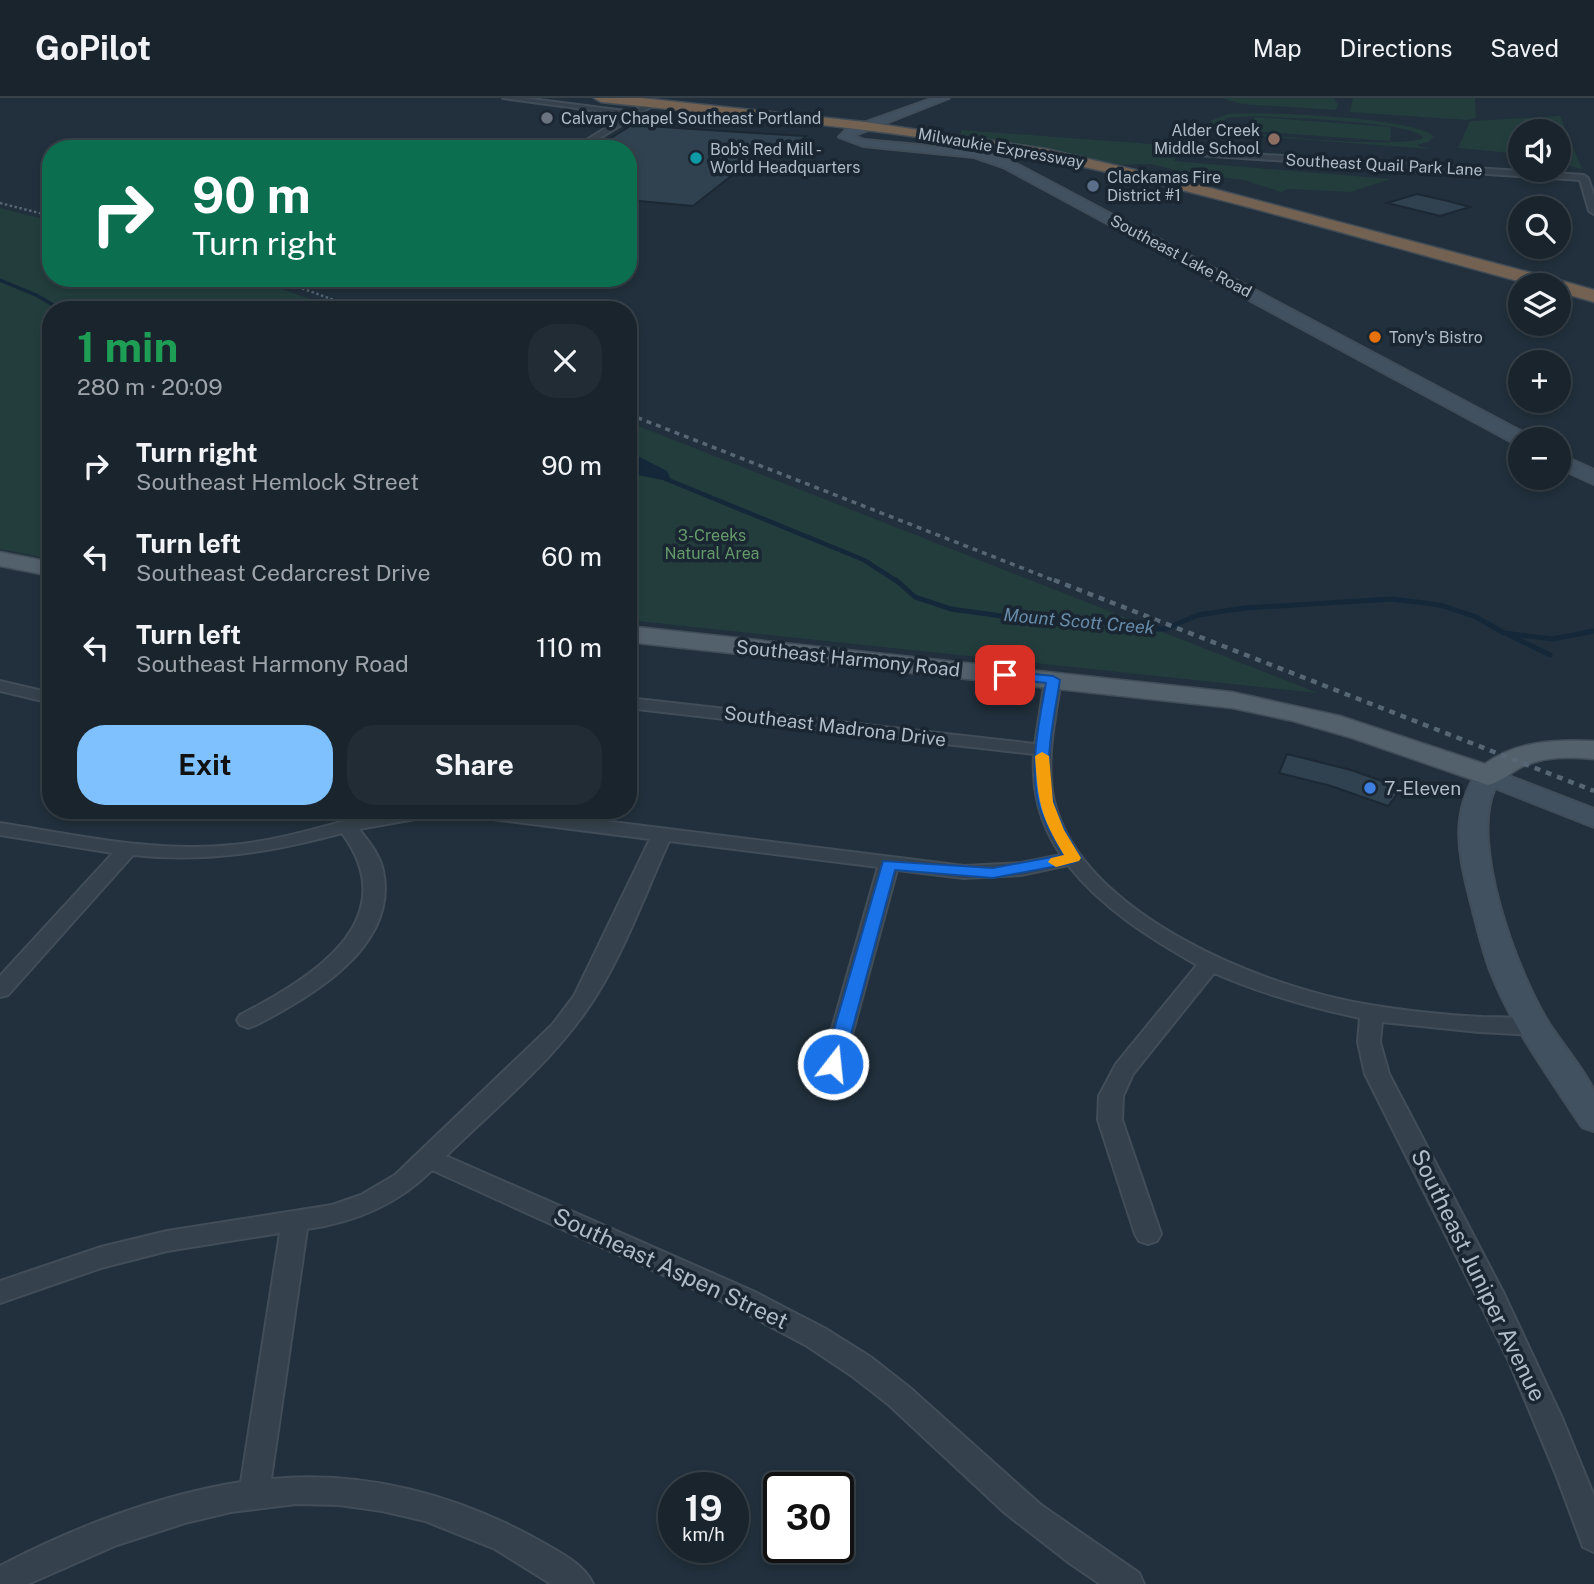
<!DOCTYPE html>
<meta charset="utf-8">
<style>
:root{--surface:#19242d;--page:#222c35;--text:#f1f3f6;--muted:#9fa4aa;--line:#374149;--accent:#7fc0fe}
body{margin:0;font-family:"Public Sans",sans-serif;background:var(--page);color:var(--text);height:100vh;display:flex;flex-direction:column;font-size:26px;white-space:nowrap}
*{box-sizing:border-box;margin:0}
p{font-size:23px;color:var(--muted)}
.icon{flex:none;width:38px;height:38px;fill:none;stroke:currentColor;stroke-width:2;stroke-linecap:round;stroke-linejoin:round}
.map{position:relative;flex:1;overflow:hidden}
.side{position:absolute;left:42px;top:203px;width:595px;height:518px;display:flex;flex-direction:column;background:var(--surface);border-radius:28px;box-shadow:0 4px 10px #0003,0 0 0 2px var(--line)}
.side>*{flex:none}
.top-card{position:absolute;left:42px;top:42px;width:595px;height:147px;border-radius:28px;box-shadow:0 4px 10px #0003,0 0 0 2px var(--line);background:#0b6e4f;color:#fff;overflow:hidden}
.controls{position:absolute;left:1508px;top:21px;display:grid;gap:14px}
.controls a{display:grid;place-items:center;width:63px;height:63px;border-radius:50%;background:var(--surface);box-shadow:0 4px 10px #0003,0 0 0 2px var(--line);font-size:35px}
.speed{position:absolute;left:658px;top:1374px;display:flex;gap:14px;font-size:35px;font-weight:700;text-align:center}
.speed>*{display:grid;place-content:center;width:91px;height:91px;border-radius:50%;background:var(--surface);box-shadow:0 4px 10px #0003,0 0 0 2px var(--line);line-height:1}
.speed small{font-size:18px;font-weight:400}
.speed .limit{border:4px solid #111;border-radius:10px;background:#fff;color:#111}
.pin{position:absolute;display:grid;place-items:center;width:60px;height:60px;color:#fff;margin:-30px;border-radius:14px;box-shadow:0 4px 10px #0006}
.me{position:absolute;width:77px;margin:-38px;rotate:16deg;stroke-linejoin:round;filter:drop-shadow(0 0 5px #0008)}
.turn{display:flex;align-items:center;gap:24px;height:147px;padding:0 35px;font-size:32px}
.turn .icon{width:91px;height:91px;stroke-width:2.5}
.turn b{display:block;font-size:49px;line-height:60px}
.round{display:grid;place-items:center;flex:none;width:74px;height:74px;border-radius:28px;background:var(--page)}
.headline{display:flex;align-items:center;justify-content:space-between;height:119px;padding:0 35px}
h1{font-size:42px;font-weight:700;line-height:52px;color:#1e9e55}
.cta{display:flex;gap:14px;margin-top:auto;padding:14px 35px}
.cta a{flex:1;height:80px;border-radius:28px;background:var(--accent);color:#111;font-size:28px;font-weight:700;line-height:80px;text-align:center}
.cta a+a{background:var(--page);color:var(--text)}
ul{padding:0;list-style:none}
li{display:flex;align-items:center;gap:21px;height:91px;padding:0 35px}
li div{flex:1}
li b{display:block;font-size:26px}
li em{font-style:normal}
header{display:flex;align-items:center;gap:42px;box-sizing:border-box;height:98px;padding:0 35px;background:var(--surface);border-bottom:2px solid var(--line)}
header strong{font-size:33px}
nav{display:flex;gap:38px;margin-inline-start:auto;font-size:24px}
.map>svg:first-child{display:block}
.green{fill:#233d3d;fill-rule:evenodd}
.water{fill:#14283a}
.lines{fill:none;stroke-linecap:round;stroke-linejoin:round}
.stream-far2{stroke:#14283a;stroke-width:3.5}
.stream-far1{stroke:#14283a;stroke-width:4.5}
.stream{stroke:#14283a;stroke-width:5}
.building{fill:#304250;stroke:#1c2833;stroke-width:2}
.street-casing{stroke:#414d58;stroke-width:4}
.secondary-casing{stroke:#414d58;stroke-width:4}
.primary-casing{stroke:#414d58;stroke-width:3}
.highway-casing{stroke:#404c57;stroke-width:3}
.street{fill:#35414c;fill-rule:evenodd}
.secondary{fill:#425160;fill-rule:evenodd}
.primary{fill:#53616c;fill-rule:evenodd}
.highway{fill:#736251;fill-rule:evenodd}
.rail-far2{stroke:#566674;stroke-width:2.5;stroke-dasharray:2.5 2.5;stroke-linecap:butt}
.rail-far1{stroke:#566674;stroke-width:3.5;stroke-dasharray:5 5;stroke-linecap:butt}
.rail{stroke:#566674;stroke-width:4.5;stroke-dasharray:6 6;stroke-linecap:butt}
.route{fill:#1a73e8;stroke:#114b97;stroke-width:2}
.slow{fill:#f59e0b}
.worship-dot{fill:#6b7280;stroke:#1a2631;stroke-width:2.5}
.education-dot{fill:#8d6e63;stroke:#1a2631;stroke-width:2.5}
.culture-dot{fill:#0f9aa8;stroke:#1a2631;stroke-width:2.5}
.service-dot{fill:#5c6f8a;stroke:#1a2631;stroke-width:2.5}
.food-dot{fill:#e8710a;stroke:#1a2631;stroke-width:2.5}
.shop-dot{fill:#3f7fe0;stroke:#1a2631;stroke-width:2.5}
.labels{text-anchor:middle;dominant-baseline:central;stroke-width:7;stroke-linejoin:round;paint-order:stroke}
.far-poi-label{font-size:16px;fill:#b0bcc8;stroke:#1a2631;text-anchor:start}
.far-street-label{font-size:16px;fill:#b0bcc8;stroke:#1a2631}
.far-park-label{font-size:16px;fill:#659b6b;stroke:#1a2631}
.far-water-label{font-size:18px;font-style:italic;fill:#678ba9;stroke:#1a2631}
.street-label{font-size:19px;fill:#b0bcc8;stroke:#1a2631}
.poi-label{font-size:19px;fill:#b0bcc8;stroke:#1a2631;text-anchor:start}
.near-street-label{font-size:23px;fill:#b0bcc8;stroke:#1a2631}
</style>
<header>
<strong>GoPilot</strong>
<nav><a>Map</a><a>Directions</a><a>Saved</a></nav>
</header>
<div class="map">
<svg width="1594" height="1486" viewBox="0 0 1594 1486">
<rect width="100%" height="100%" fill="#21303c"/>
<!-- green -->
<path class="green" d="M 1222,0 L 1334,0 L 1338,7 L 1336,12 L 1242,6 Z
M 1353,0 L 1475,0 L 1476,20 L 1467,22 L 1350,14 Z
M 1228,16 C 1261,13 1412,19 1434,38 L 1428,44 L 1416,47 L 1430,51 L 1178,32 L 1222,33 L 1210,23 ZM 1257,18 C 1282,20 1416,23 1423,40 C 1405,51 1237,39 1220,26 L 1226,20 Z
M 1560,18 L 1582,71 L 1559,65 L 1559,33 L 1521,33 L 1521,56 L 1458,50 L 1470,23 Z
M 1255,19 L 1391,29 L 1390,43 L 1250,33 Z
M 961,32 L 1464,69 L 1378,67 L 1179,52 L 1174,63 L 1391,81 L 1350,94 L 1288,91 L 1281,94 L 1244,82 L 1192,76 L 1150,66 L 1122,67 L 961,36 Z
M 0,110 L 51,123 L 51,180 L 251,180 L 341,212 L 51,212 L 51,461 L 0,451 Z
M 628,324 L 1318,595 L 628,522 Z"/>
<!-- water -->
<path class="water" d="M 628,353 L 667,373 L 672,384 L 628,375 Z"/>
<g class="lines">
<!-- stream-far2 -->
<path class="stream-far2" d="M 0,182 L 36,197 L 62,212"/>
<!-- stream-far1 -->
<path class="stream-far1" d="M 666,381 L 864,462 L 898,484"/>
<!-- stream -->
<path class="stream" d="M 896,482 L 915,499 L 951,511 L 1031,522 L 1087,521 L 1139,531 L 1165,531 L 1198,517 L 1245,510 L 1392,501 L 1440,507 L 1476,519 L 1504,535 L 1553,541 L 1594,533
M 1509,537 L 1550,557"/>
</g>
<!-- building -->
<path class="building" d="M 632,27 L 738,34 L 806,38 L 788,53 L 774,51 L 752,68 L 744,68 L 693,108 L 628,102 L 628,51 L 593,51 Z
M 1417,96 L 1448,103 L 1470,109 L 1440,118 L 1387,105 Z
M 1287,656 L 1351,672 L 1402,690 L 1388,708 L 1331,688 L 1279,675 Z"/>
<g class="lines">
<defs>
<path id="street" d="M 503,0 L 524,0 L 633,14 L 648,4 L 655,6 L 582,51 L 572,51 L 627,17 Z
M 1185,52 L 1584,77 L 1588,80 L 1594,98 L 1594,116 L 1589,113 L 1580,82 L 1182,56 Z
M 1053,577 L 1061,582 C 1055,621 1045,664 1054,703 C 1081,817 1267,891 1370,907 C 1406,913 1443,917 1481,919 C 1501,920 1524,918 1544,924 L 1547,929 L 1544,934 L 1536,937 L 1479,934 L 1382,924 L 1380,944 L 1389,976 L 1504,1196 L 1562,1320 L 1594,1398 L 1594,1454 L 1583,1449 L 1557,1379 L 1508,1261 L 1365,976 L 1358,944 L 1360,920 C 1309,909 1262,896 1214,875 L 1133,976 L 1123,998 L 1122,1022 L 1161,1136 L 1157,1143 L 1148,1146 L 1139,1143 L 1135,1136 L 1098,1022 L 1099,998 L 1116,966 L 1197,867 C 1150,840 1103,811 1068,767 L 1021,777 L 964,780 L 897,772 L 844,966 L 841,972 L 833,974 L 825,972 L 822,966 L 878,769 L 669,743 C 646,794 621,862 590,907 C 552,964 495,1010 446,1058 L 755,1194 L 826,1231 L 872,1260 L 909,1289 L 1041,1407 L 1139,1475 L 1144,1486 L 1100,1486 L 1068,1464 L 1005,1415 L 889,1307 L 852,1278 L 807,1248 L 736,1210 L 432,1072 C 397,1107 355,1124 307,1131 L 271,1381 C 365,1372 458,1397 540,1443 C 558,1453 584,1466 593,1486 L 551,1486 L 495,1451 L 425,1423 L 382,1413 L 339,1407 L 296,1406 L 231,1414 L 185,1425 L 117,1447 L 28,1486 L 0,1486 L 0,1468 C 74,1429 159,1397 241,1384 L 280,1135 L 167,1153 L 101,1170 L 0,1205 L 0,1183 L 101,1149 L 167,1133 L 332,1107 L 361,1097 L 395,1077 L 552,927 L 574,898 L 650,741 L 469,718 L 460,712 L 516,712 L 964,768 L 1021,765 L 1061,757 C 1040,725 1032,695 1034,656 L 628,610 L 628,600 L 1035,646 L 1045,582 Z
M 0,583 L 51,595 L 51,605 L 0,593 Z
M 393,712 L 441,712 L 432,718 L 359,731 C 368,743 380,757 383,773 C 399,848 311,899 256,927 L 248,930 L 240,927 L 237,922 L 240,917 C 310,881 407,823 342,735 C 272,754 206,765 133,757 L 8,897 L 0,899 L 0,878 L 113,755 L 0,737 L 0,725 C 77,737 154,755 232,747 C 288,742 339,722 393,712 Z"/>
<path id="secondary" d="M 934,0 L 949,0 L 853,38 L 864,42 L 975,52 L 1011,63 L 1528,337 L 1530,341 L 1521,341 L 1521,347 L 1514,345 L 1003,69 L 974,59 L 863,48 L 839,39 L 847,31 Z
M 1559,356 L 1594,372 L 1594,386 L 1559,370 Z
M 1488,670 L 1594,711 L 1594,729 L 1495,690 C 1469,745 1517,874 1548,924 C 1557,939 1592,982 1594,995 C 1594,1007 1594,1021 1594,1033 L 1582,1029 C 1549,979 1512,929 1490,872 C 1482,851 1477,828 1471,805 C 1459,758 1449,715 1479,672 Z"/>
<path id="primary" d="M 0,454 L 51,464 L 51,478 L 0,468 Z
M 628,528 L 1232,594 L 1340,618 L 1485,666 C 1516,643 1556,641 1594,643 L 1594,661 C 1570,659 1545,658 1522,669 C 1510,675 1501,684 1488,687 L 1352,640 L 1293,623 L 1232,610 L 628,544 Z"/>
<path id="highway" d="M 594,0 L 641,0 L 865,24 L 1046,51 L 1195,86 L 1566,184 L 1594,192 L 1594,204 L 1559,194 L 1559,187 L 1533,187 C 1372,144 1211,95 1047,61 C 901,31 749,20 601,4 Z"/>
</defs>
<!-- street casing -->
<use href="#street" class="street-casing"/>
<!-- secondary casing -->
<use href="#secondary" class="secondary-casing"/>
<!-- primary casing -->
<use href="#primary" class="primary-casing"/>
<!-- highway casing -->
<use href="#highway" class="highway-casing"/>
<!-- street -->
<use href="#street" class="street"/>
<!-- secondary -->
<use href="#secondary" class="secondary"/>
<!-- primary -->
<use href="#primary" class="primary"/>
<!-- highway -->
<use href="#highway" class="highway"/>
<!-- rail-far2 -->
<path class="rail-far2" d="M 0,105 L 51,118
M 274,180 L 361,212"/>
<!-- rail-far1 -->
<path class="rail-far1" d="M 628,316 L 1058,484"/>
<!-- rail -->
<path class="rail" d="M 1054,482 L 1594,693"/>
</g>
<!-- route -->
<path class="route" d="M 1005,573 L 1053,578 L 1060,582 C 1054,620 1042,669 1054,706 C 1060,726 1071,743 1081,760 L 1073,765 L 993,780 L 895,772 L 843,966 L 840,971 L 826,971 L 824,966 L 883,763 L 993,770 L 1063,757 C 1054,740 1042,722 1038,703 C 1030,664 1039,624 1046,585 L 1000,580 L 1000,574 Z"/>
<!-- slow -->
<path class="slow" d="M 1042,654 L 1049,658 L 1053,704 L 1064,732 L 1081,760 L 1079,763 L 1056,769 L 1048,764 L 1051,760 L 1064,757 C 1040,717 1038,704 1035,658 Z"/>
<!-- markers -->
<circle class="worship-dot" cx="547" cy="20" r="7"/>
<circle class="education-dot" cx="1274" cy="41" r="7"/>
<circle class="culture-dot" cx="696" cy="60" r="7"/>
<circle class="service-dot" cx="1093" cy="88" r="7"/>
<circle class="food-dot" cx="1375" cy="239" r="7"/>
<circle class="shop-dot" cx="1370" cy="690" r="7"/>
<g class="labels">
<!-- far-poi labels -->
<g class="far-poi-label">
<text x="561" y="20">Calvary Chapel Southeast Portland</text>
<text x="1260" y="32" text-anchor="end">Alder Creek<tspan x="1260" dy="18">Middle School</tspan></text>
<text x="710" y="51">Bob's Red Mill -<tspan x="710" dy="18">World Headquarters</tspan></text>
<text x="1107" y="79">Clackamas Fire<tspan x="1107" dy="18">District #1</tspan></text>
<text x="1389" y="239">Tony's Bistro</text>
</g>
<!-- far-street labels -->
<g class="far-street-label">
<text transform="translate(1001 50) rotate(10)">Milwaukie Expressway</text>
<text transform="translate(1384 67) rotate(3)">Southeast Quail Park Lane</text>
<text transform="translate(1181 158) rotate(28)">Southeast Lake Road</text>
</g>
<!-- far-park labels -->
<g class="far-park-label">
<text x="712" y="437">3-Creeks<tspan x="712" dy="18">Natural Area</tspan></text>
</g>
<!-- far-water labels -->
<g class="far-water-label">
<text transform="translate(1079 523) rotate(5)">Mount Scott Creek</text>
</g>
<!-- street labels -->
<g class="street-label">
<text transform="translate(848 560) rotate(6)">Southeast Harmony Road</text>
<text transform="translate(835 628) rotate(7)">Southeast Madrona Drive</text>
</g>
<!-- poi labels -->
<g class="poi-label">
<text x="1384" y="690">7-Eleven</text>
</g>
<!-- near-street labels -->
<g class="near-street-label">
<text transform="translate(671 1170) rotate(25)">Southeast Aspen Street</text>
<text transform="translate(1479 1177) rotate(64)">Southeast Juniper Avenue</text>
</g>
</g>
</svg>
<div class="controls">
<a><svg class="icon" aria-label="sound" viewBox="0 0 24 24"><path d="M4 9h4l5-4v14l-5-4H4zM17 9q2 3 0 6"/></svg></a>
<a><svg class="icon" aria-label="search" viewBox="0 0 24 24"><circle cx="10" cy="10" r="6"/><path d="M15 15l6 6"/></svg></a>
<a><svg class="icon" aria-label="layers" viewBox="0 0 24 24"><path d="M12 4l9 5-9 5-9-5zM3 14l9 5 9-5"/></svg></a>
<a>+</a>
<a>−</a>
</div>
<div class="speed"><div>19<small>km/h</small></div><div class="limit">30</div></div>
<div class="pin" style="left:1005px;top:577px;background:#d93025"><svg class="icon" aria-label="arrive" viewBox="0 0 24 24"><path d="M6 21V4h12l-3 4 3 4H6"/></svg></div>
<svg class="me" style="left:833px;top:966px" viewBox="-20 -20 40 40"><circle r="17" fill="#1a73e8" stroke="#fff" stroke-width="3"/><path d="M0-11L8 9 0 5-8 9z" fill="#fff"/></svg>
<div class="top-card">
<div class="turn"><svg class="icon" aria-label="right" viewBox="0 0 24 24"><path d="M7 20v-9h11M14 6l5 5-5 5"/></svg><div><b>90 m</b>Turn right</div></div>
</div>
<section class="side">
<div class="headline"><div><h1>1 min</h1><p>280 m · 20:09</p></div><a class="round"><svg class="icon" aria-label="close" viewBox="0 0 24 24"><path d="M6 6l12 12M18 6L6 18"/></svg></a></div>
<ul>
<li><svg class="icon" aria-label="right" viewBox="0 0 24 24"><path d="M7 20v-9h11M14 6l5 5-5 5"/></svg><div><b>Turn right</b><p>Southeast Hemlock Street</p></div><em>90 m</em></li>
<li><svg class="icon" aria-label="left" viewBox="0 0 24 24"><path d="M17 20v-9H6M10 6l-5 5 5 5"/></svg><div><b>Turn left</b><p>Southeast Cedarcrest Drive</p></div><em>60 m</em></li>
<li><svg class="icon" aria-label="left" viewBox="0 0 24 24"><path d="M17 20v-9H6M10 6l-5 5 5 5"/></svg><div><b>Turn left</b><p>Southeast Harmony Road</p></div><em>110 m</em></li>
</ul>
<div class="cta"><a>Exit</a><a>Share</a></div>
</section>
</div>
